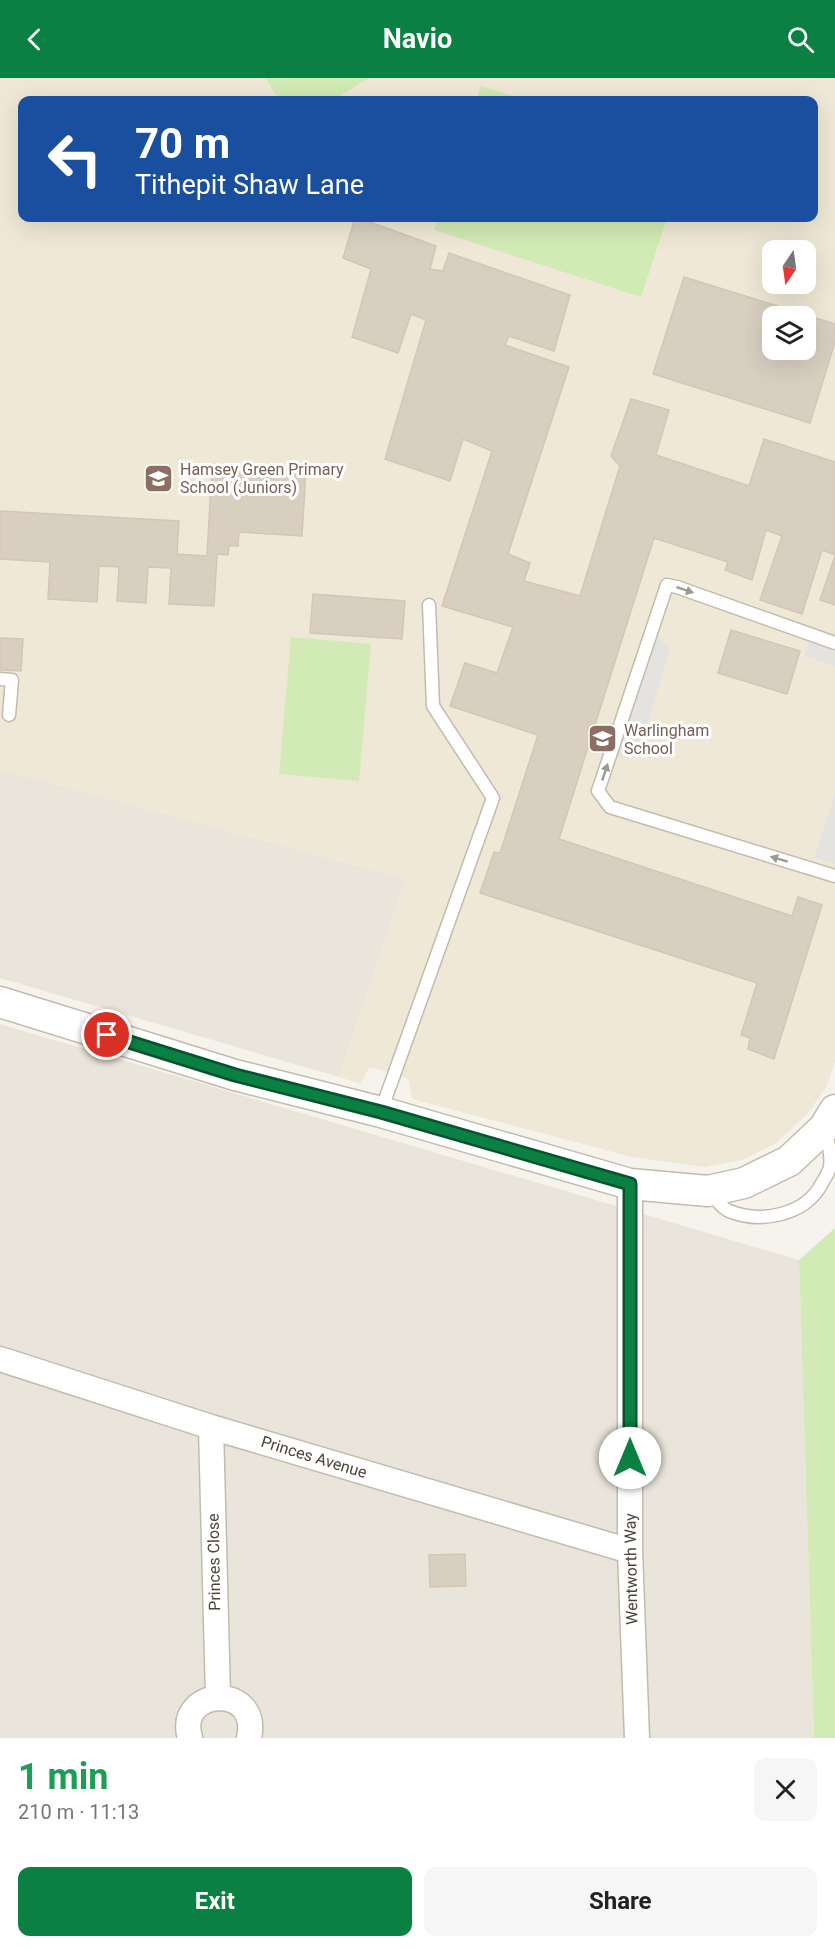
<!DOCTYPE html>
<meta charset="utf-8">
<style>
:root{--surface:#fff;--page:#f6f6f6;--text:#222;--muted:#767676;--accent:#0b8043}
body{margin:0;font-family:Roboto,sans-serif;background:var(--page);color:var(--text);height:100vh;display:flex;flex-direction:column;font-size:22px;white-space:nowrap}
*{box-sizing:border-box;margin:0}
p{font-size:20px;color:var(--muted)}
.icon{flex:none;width:33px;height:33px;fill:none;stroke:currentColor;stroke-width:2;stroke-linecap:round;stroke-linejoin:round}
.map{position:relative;height:1660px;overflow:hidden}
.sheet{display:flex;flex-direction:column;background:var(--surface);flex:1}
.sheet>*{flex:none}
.guide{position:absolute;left:18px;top:18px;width:800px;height:126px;border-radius:12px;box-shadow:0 6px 24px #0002;background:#1a4fa0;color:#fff;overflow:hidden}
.needle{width:39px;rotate:193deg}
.tools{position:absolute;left:762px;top:162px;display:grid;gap:12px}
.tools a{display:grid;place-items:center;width:54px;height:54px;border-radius:12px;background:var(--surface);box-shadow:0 6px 24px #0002;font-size:30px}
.pin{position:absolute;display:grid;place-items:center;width:51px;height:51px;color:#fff;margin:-26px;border:3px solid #fff;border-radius:50%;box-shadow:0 2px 6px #0007}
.me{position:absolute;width:66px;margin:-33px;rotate:0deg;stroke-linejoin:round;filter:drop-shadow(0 0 4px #0008)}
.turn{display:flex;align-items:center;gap:21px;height:126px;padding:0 18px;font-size:27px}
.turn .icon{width:78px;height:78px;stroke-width:2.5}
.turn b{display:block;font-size:42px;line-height:51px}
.round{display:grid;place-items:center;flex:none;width:63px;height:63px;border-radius:12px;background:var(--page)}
.headline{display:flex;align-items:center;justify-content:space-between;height:102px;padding:0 18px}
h1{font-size:36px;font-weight:700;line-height:45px;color:#1e9e55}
.action{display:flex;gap:12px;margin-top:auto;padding:12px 18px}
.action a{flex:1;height:69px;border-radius:12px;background:var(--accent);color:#fff;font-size:24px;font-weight:700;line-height:69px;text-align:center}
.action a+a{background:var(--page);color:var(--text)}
header{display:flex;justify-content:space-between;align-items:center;height:78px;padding:0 18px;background:var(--accent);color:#fff;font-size:27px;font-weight:700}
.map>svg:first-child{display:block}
.residential{fill:#eae5da}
.education{fill:#efe8d6;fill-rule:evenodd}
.green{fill:#d2eab5}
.parking{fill:#e5e3e0}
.building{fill:#d8cfc1;stroke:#d3c7b4;stroke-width:1.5;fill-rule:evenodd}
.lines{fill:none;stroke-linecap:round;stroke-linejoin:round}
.service-casing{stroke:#c2bbae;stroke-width:15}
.minor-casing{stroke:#c2bbae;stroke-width:27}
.tertiary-casing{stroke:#c2bbae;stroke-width:33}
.service{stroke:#fff;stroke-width:12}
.minor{stroke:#fff;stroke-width:24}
.tertiary{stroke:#fff;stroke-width:30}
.oneway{fill:#9c9892}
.route-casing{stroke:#07532c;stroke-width:15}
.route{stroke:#0b8043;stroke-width:10}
.labels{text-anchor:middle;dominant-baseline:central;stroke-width:6;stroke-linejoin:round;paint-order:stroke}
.education-label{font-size:16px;fill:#785e54;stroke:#fff;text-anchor:start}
.street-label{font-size:16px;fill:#4b4439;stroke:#fff}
</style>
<header><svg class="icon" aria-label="back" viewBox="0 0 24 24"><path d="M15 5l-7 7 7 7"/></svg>Navio<svg class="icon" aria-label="search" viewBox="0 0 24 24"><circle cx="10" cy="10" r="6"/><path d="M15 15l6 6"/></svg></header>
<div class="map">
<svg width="835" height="1660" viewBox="0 0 835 1660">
<rect width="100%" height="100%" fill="#f6f3ec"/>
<!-- residential -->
<path class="residential" d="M 0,691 L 406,801 L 339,999 L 0,900 Z
M 0,946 L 799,1182 L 814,1660 L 0,1660 Z"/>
<!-- education -->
<path class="education" d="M 0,0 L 266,0 L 278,22 L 22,22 L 22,140 L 813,140 L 813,22 L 334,22 L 369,0 L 835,0 L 835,983 L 827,1008 L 807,1036 L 775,1066 L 742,1082 L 705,1089 L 632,1079 L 412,1021 L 408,1001 L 396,996 L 369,989 L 361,1006 L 339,999 L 406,801 L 0,691 ZM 772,172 L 806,172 L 806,206 L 772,206 ZM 772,238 L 806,238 L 806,272 L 772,272 Z"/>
<!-- green -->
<path class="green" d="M 266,0 L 369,0 L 334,22 L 278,22 Z
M 481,8 L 526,22 L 476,22 Z
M 438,140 L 667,140 L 641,219 L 434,152 Z
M 291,559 L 371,566 L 359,703 L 279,696 Z
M 835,1150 L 835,1660 L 814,1660 L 799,1182 Z"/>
<!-- parking -->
<path class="parking" d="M 656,555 L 670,572 L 639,672 L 617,679 Z
M 810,561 L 835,570 L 835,588 L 804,578 Z
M 835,715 L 835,786 L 814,780 Z"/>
<!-- building -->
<path class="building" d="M 355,140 L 359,140 L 436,168 L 430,191 L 443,193 L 449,175 L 570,217 L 554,273 L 509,258 L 505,267 L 569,289 L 508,476 L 530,485 L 524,503 L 580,518 L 620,388 L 611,378 L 631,321 L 669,332 L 656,377 L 749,408 L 764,361 L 835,384 L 835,477 L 822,472 L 802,536 L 760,522 L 782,458 L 766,452 L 752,502 L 725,492 L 728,484 L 654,460 L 559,761 L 792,838 L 798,819 L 822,827 L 774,981 L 748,971 L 750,960 L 741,957 L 757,905 L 480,815 L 494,774 L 500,775 L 538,657 L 450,628 L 465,585 L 497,595 L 513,549 L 442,528 L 492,373 L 463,361 L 450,403 L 385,381 L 426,242 L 411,236 L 398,275 L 352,259 L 371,191 L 343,180 Z
M 684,199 L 835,246 L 835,264 L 810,345 L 653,296 ZM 772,238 L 806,238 L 806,272 L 772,272 Z
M 212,386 L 306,392 L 302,458 L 239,454 L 238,468 L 229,468 L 228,477 L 217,476 L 214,528 L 169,526 L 171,490 L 148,489 L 146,525 L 117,523 L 119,489 L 99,488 L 97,524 L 48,521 L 50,484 L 0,481 L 0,433 L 179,443 L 177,476 L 207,478 Z
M 835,478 L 835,527 L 820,522 Z
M 313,516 L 405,523 L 402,561 L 310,555 Z
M 731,552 L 800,573 L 787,616 L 718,595 Z
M 0,560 L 23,561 L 21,593 L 0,592 Z
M 465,1476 L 466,1508 L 430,1509 L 429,1477 Z"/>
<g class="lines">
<defs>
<path id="service" d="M 835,565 L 677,509 L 667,507 L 598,713 L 610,729 L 835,798
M 0,601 L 12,602 L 9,637
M 381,1033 L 493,720 L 433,628 L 429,527
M 709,1114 C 715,1120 722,1130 729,1133 C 761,1146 806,1137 822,1105 C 825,1100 829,1094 830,1089 C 832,1076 828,1064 825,1052"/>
<path id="minor" d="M 630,1106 L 630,1473 L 637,1660
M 0,1281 L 211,1349 L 630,1473
M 211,1349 L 218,1619
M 190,1660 C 175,1610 261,1604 249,1660"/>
<path id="tertiary" d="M 0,924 L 235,997 L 381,1034 L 630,1106 L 708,1113 L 744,1105 L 789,1083 L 824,1050 L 835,1032"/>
</defs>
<!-- service casing -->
<use href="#service" class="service-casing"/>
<!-- minor casing -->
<use href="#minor" class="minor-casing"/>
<!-- tertiary casing -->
<use href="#tertiary" class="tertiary-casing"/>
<!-- service -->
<use href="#service" class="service"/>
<!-- minor -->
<use href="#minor" class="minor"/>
<!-- tertiary -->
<use href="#tertiary" class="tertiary"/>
</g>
<!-- one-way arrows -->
<defs><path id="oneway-solid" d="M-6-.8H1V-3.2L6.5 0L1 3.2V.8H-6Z" transform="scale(1.5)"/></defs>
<g class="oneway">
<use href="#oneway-solid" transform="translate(685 512) rotate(18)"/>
<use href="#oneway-solid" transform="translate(605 694) rotate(-72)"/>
<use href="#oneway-solid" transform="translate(779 781) rotate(-163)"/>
</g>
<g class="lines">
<defs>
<path id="route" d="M 107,957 L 235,997 L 381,1034 L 630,1106 L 630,1380"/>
</defs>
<!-- route casing -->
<use href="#route" class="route-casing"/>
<!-- route -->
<use href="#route" class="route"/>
</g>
<!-- icons -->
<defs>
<symbol id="school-square" viewBox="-11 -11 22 22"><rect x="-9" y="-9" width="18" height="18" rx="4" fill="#8d6e63" stroke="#fff"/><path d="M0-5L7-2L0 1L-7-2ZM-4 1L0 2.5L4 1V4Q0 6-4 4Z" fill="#fff"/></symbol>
</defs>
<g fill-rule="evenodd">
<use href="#school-square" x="142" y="384" width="33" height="33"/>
<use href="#school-square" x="586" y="644" width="33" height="33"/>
</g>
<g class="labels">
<!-- education labels -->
<g class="education-label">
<text x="180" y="391">Hamsey Green Primary<tspan x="180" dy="18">School (Juniors)</tspan></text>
<text x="624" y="652">Warlingham<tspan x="624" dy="18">School</tspan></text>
</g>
<!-- street labels -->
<g class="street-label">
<text transform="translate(314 1379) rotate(17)">Princes Avenue</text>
<text transform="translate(214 1484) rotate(-91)">Princes Close</text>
<text transform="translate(631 1491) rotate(-91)">Wentworth Way</text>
</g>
</g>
</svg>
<div class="tools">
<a><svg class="needle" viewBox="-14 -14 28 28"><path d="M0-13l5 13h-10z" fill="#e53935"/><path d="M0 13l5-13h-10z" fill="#767676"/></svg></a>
<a><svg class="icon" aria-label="layers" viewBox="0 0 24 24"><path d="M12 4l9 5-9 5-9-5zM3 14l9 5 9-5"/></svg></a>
</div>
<div class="pin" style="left:107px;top:957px;background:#d93025"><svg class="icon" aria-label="arrive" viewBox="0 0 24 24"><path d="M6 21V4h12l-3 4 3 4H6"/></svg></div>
<svg class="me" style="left:630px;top:1380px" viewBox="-20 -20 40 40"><circle r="19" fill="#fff"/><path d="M0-13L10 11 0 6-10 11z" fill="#0b8043"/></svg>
<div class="guide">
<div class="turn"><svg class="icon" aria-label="left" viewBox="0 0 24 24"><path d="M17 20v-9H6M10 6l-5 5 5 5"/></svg><div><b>70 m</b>Tithepit Shaw Lane</div></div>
</div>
</div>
<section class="sheet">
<div class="headline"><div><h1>1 min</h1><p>210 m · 11:13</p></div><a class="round"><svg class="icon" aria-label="close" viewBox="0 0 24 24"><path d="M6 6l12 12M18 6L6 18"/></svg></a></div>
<div class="action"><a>Exit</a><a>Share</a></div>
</section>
